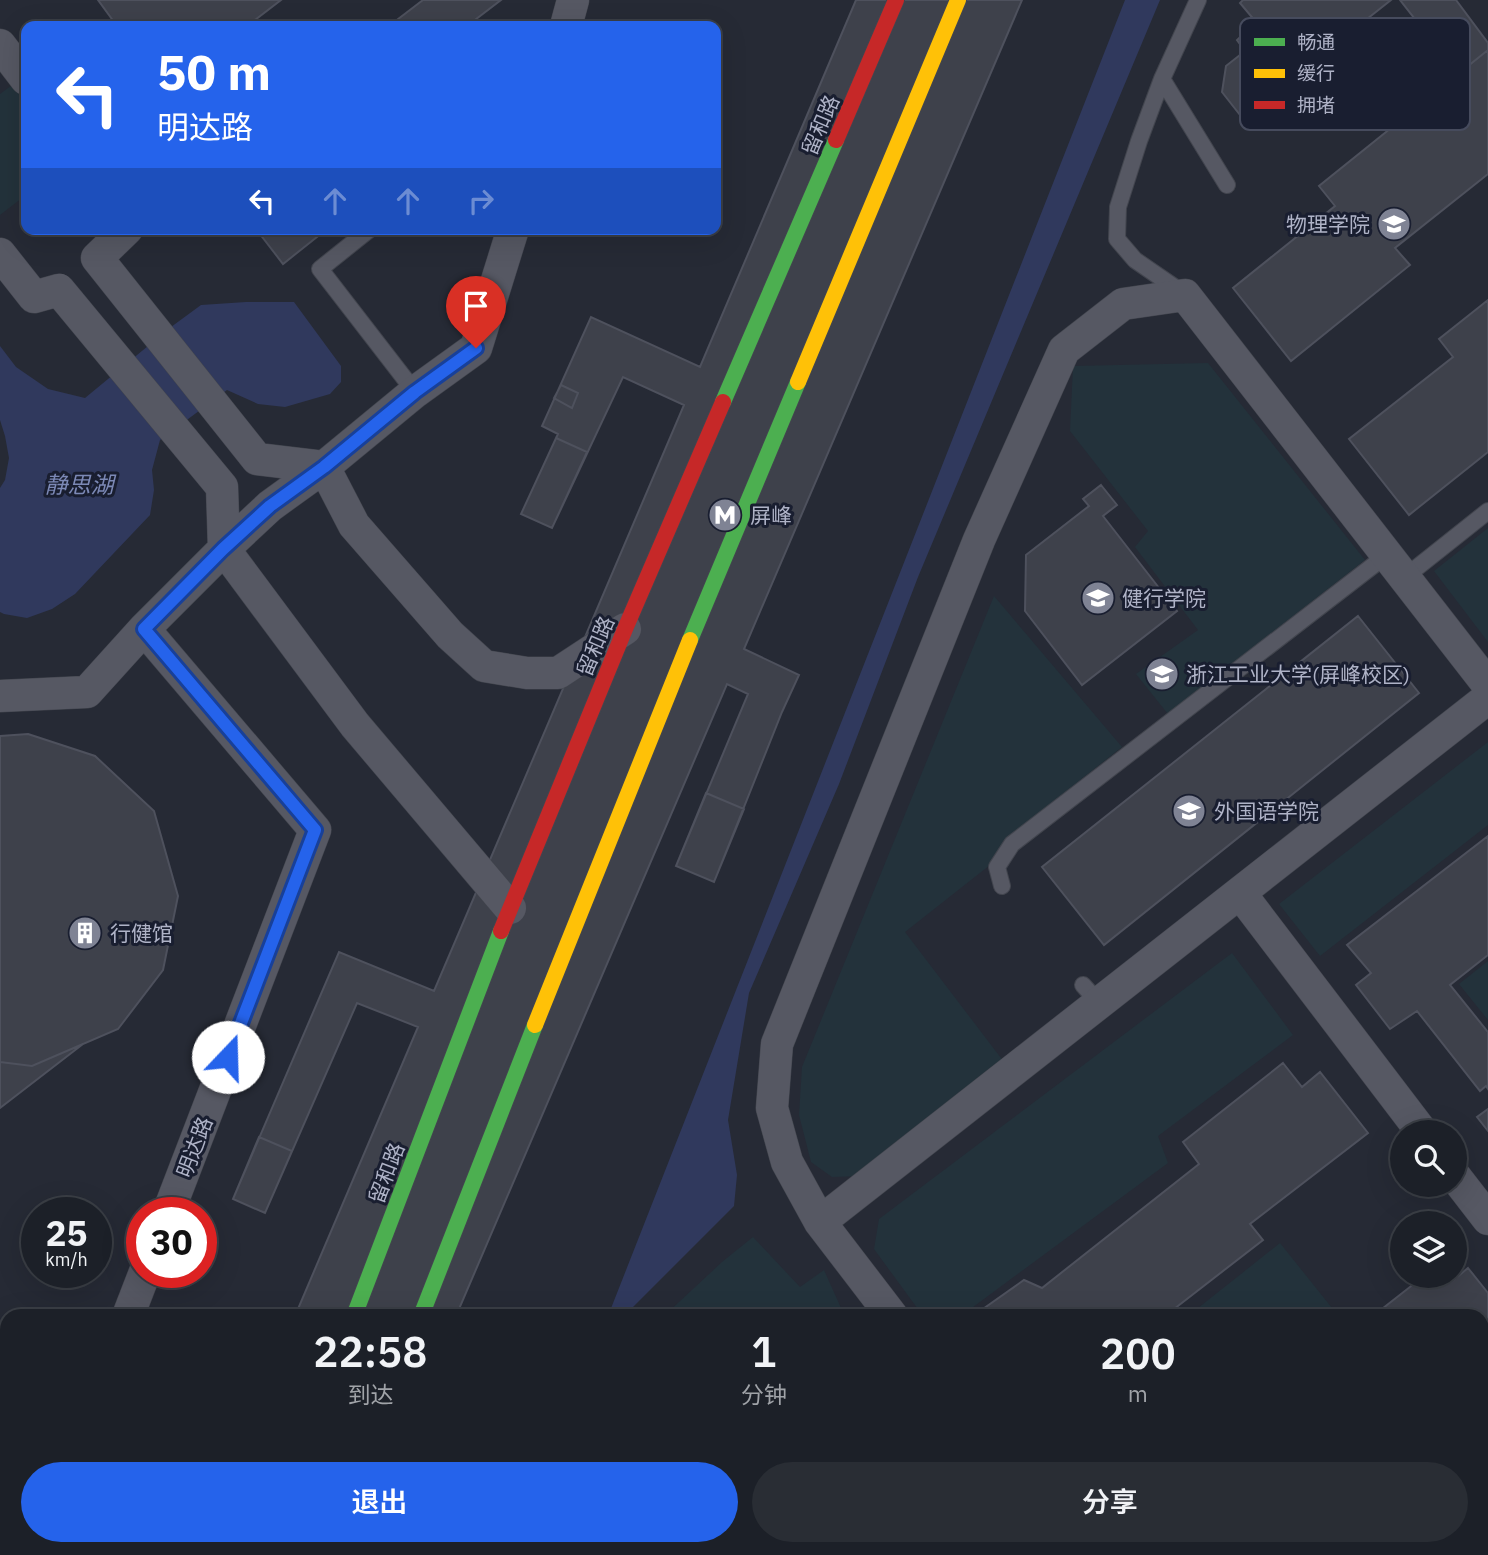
<!DOCTYPE html>
<html lang="zh">
<meta charset="utf-8">
<style>
:root{--surface:#1c2028;--page:#292d34;--text:#f1f3f6;--muted:#a0a3a8;--line:#3a3e45;--accent:#2563eb}
body{margin:0;font-family:"IBM Plex Sans","Noto Sans SC",sans-serif;background:var(--page);color:var(--text);height:100vh;display:flex;flex-direction:column;font-size:26px;white-space:nowrap}
*{box-sizing:border-box;margin:0}
p{font-size:23px;color:var(--muted)}
.icon{flex:none;width:38px;height:38px;fill:none;stroke:currentColor;stroke-width:2;stroke-linecap:round;stroke-linejoin:round}
.map{position:relative;flex:1;overflow:hidden}
.sheet{position:absolute;left:0px;top:1309px;width:1489px;height:247px;display:flex;flex-direction:column;background:var(--surface);border-radius:21px 21px 0 0;box-shadow:0 7px 28px #0002,0 0 0 2px var(--line)}
.sheet>*{flex:none}
.top-card{position:absolute;left:21px;top:21px;width:700px;height:214px;border-radius:14px;box-shadow:0 7px 28px #0002,0 0 0 2px var(--line);background:#2563eb;color:#fff;overflow:hidden}
.tools{position:absolute;left:1390px;top:1120px;display:grid;gap:14px}
.tools a{display:grid;place-items:center;width:77px;height:77px;border-radius:50%;background:var(--surface);box-shadow:0 7px 28px #0002,0 0 0 2px var(--line);font-size:35px}
.speed{position:absolute;left:21px;top:1197px;display:flex;gap:14px;font-size:35px;font-weight:700;text-align:center}
.speed>*{display:grid;place-content:center;width:91px;height:91px;border-radius:50%;background:var(--surface);box-shadow:0 7px 28px #0002,0 0 0 2px var(--line);line-height:1}
.speed small{font-size:18px;font-weight:400}
.speed .limit{border:10px solid #d22;background:#fff;color:#111}
.pin{position:absolute;display:grid;place-items:center;width:60px;height:60px;color:#fff;margin:-72px -30px;border-radius:50% 50% 50% 0;rotate:-45deg;box-shadow:0 0 7px #0007}
.pin .icon{rotate:45deg}
.me{position:absolute;width:77px;margin:-38px;rotate:21deg;stroke-linejoin:round;filter:drop-shadow(0 0 5px #0008)}
.turn{display:flex;align-items:center;gap:24px;height:147px;padding:0 21px;font-size:32px}
.turn .icon{width:91px;height:91px;stroke-width:2.5}
.turn b{display:block;font-size:49px;line-height:60px}
.lanes{display:flex;align-items:center;height:66px;padding:0 21px;background:#0003;justify-content:center;gap:35px;direction:ltr}
.lanes .off{opacity:.35}
.eta{display:flex;justify-content:space-evenly;align-items:center;height:119px;text-align:center}
.eta b{font-size:42px;font-weight:600;line-height:49px}
.cta{display:flex;gap:14px;margin-top:auto;padding:14px 21px}
.cta a{flex:1;height:80px;border-radius:42px;background:var(--accent);color:#fff;font-size:28px;font-weight:600;line-height:80px;text-align:center}
.cta a+a{background:var(--page);color:var(--text)}
.map>svg:first-child{display:block}
.green{fill:#23323b}
.water{fill:#30395d}
.building{fill:#3e414b;stroke:#4e515d;stroke-width:2}
.lines{fill:none;stroke-linecap:round;stroke-linejoin:round}
.lane-casing{stroke:#42454e;stroke-width:18}
.street-casing{stroke:#42454e;stroke-width:33}
.fast-casing{stroke:#42454e;stroke-width:18}
.slow-casing{stroke:#42454e;stroke-width:18}
.jam-casing{stroke:#42454e;stroke-width:18}
.lane{stroke:#565863;stroke-width:16}
.street{stroke:#565863;stroke-width:32}
.fast{stroke:#4caf50;stroke-width:16}
.slow{stroke:#ffc107;stroke-width:16}
.jam{stroke:#c62828;stroke-width:16}
.route-casing{stroke:#184099;stroke-width:18}
.route{stroke:#2563eb;stroke-width:12}
.labels{text-anchor:middle;dominant-baseline:central;stroke-width:6;stroke-linejoin:round;paint-order:stroke}
.street-label{font-size:21px;fill:#afb3c7;stroke:#191e30}
.poi-label{font-size:21px;fill:#afb3c7;stroke:#191e30;text-anchor:start}
.water-label{font-size:23px;font-style:italic;fill:#7c89b6;stroke:#191e30}
.key{fill:#191e30;stroke:#464b5d;stroke-width:2}
.key-label{font-size:19px;fill:#afb3c7}
</style>
<div class="map">
<svg width="1488" height="1555" viewBox="0 0 1488 1555">
<rect width="100%" height="100%" fill="#262a35"/>
<!-- green -->
<path class="green" d="M 12,85 L 26,104 L 26,195 L 0,215 L 0,94 Z
M 1208,363 L 1365,560 L 1168,714 L 1136,674 L 1198,630 L 1135,547 L 1148,531 L 1070,431 L 1073,366 Z
M 1488,528 L 1488,642 L 1434,571 Z
M 994,596 L 1122,747 L 1006,839 L 990,865 L 905,932 L 1004,1062 L 862,1176 L 832,1177 L 811,1162 L 799,1115 L 802,1067 Z
M 1488,742 L 1488,825 L 1320,956 L 1279,904 Z
M 1232,953 L 1293,1035 L 1158,1136 L 1168,1163 L 961,1316 L 923,1316 L 874,1249 L 879,1219 Z
M 1488,961 L 1488,1020 L 1459,984 Z
M 753,1237 L 800,1287 L 824,1270 L 841,1308 L 837,1316 L 664,1316 L 722,1262 Z
M 1280,1243 L 1336,1313 L 1333,1316 L 1188,1316 Z
M 986,1549 L 1056,1549 L 1061,1555 L 994,1555 Z
M 1292,1549 L 1453,1549 L 1445,1555 L 1284,1555 Z"/>
<!-- water -->
<path class="water" d="M 1125,0 L 1160,0 L 918,577 L 839,784 L 749,993 L 728,1120 L 737,1175 L 734,1206 L 624,1316 L 608,1316 Z
M 246,302 L 294,302 L 341,366 L 341,382 L 330,394 L 285,407 L 258,404 L 227,390 L 160,440 L 152,470 L 154,490 L 150,515 L 75,594 L 52,609 L 27,618 L 4,614 L 0,612 L 0,488 L 5,480 L 9,458 L 5,436 L 0,420 L 0,346 L 16,367 L 48,389 L 85,398 L 171,327 L 201,305 Z"/>
<!-- building -->
<path class="building" d="M 98,0 L 281,0 L 247,26 L 117,26 Z
M 423,0 L 501,0 L 467,26 L 389,26 Z
M 856,0 L 1022,0 L 744,649 L 799,675 L 782,712 L 714,882 L 676,866 L 748,694 L 727,684 L 456,1316 L 295,1316 L 418,1027 L 357,1003 L 265,1213 L 233,1199 L 339,952 L 434,991 L 684,405 L 623,377 L 552,528 L 521,514 L 558,434 L 542,426 L 591,317 L 700,367 Z
M 1243,0 L 1391,0 L 1295,76 L 1292,98 L 1271,119 L 1257,120 L 1240,115 L 1222,92 L 1226,66 L 1245,51 L 1237,40 L 1256,22 L 1240,3 Z
M 1400,0 L 1456,0 L 1488,43 L 1488,50 L 1458,74 Z
M 1488,50 L 1488,174 L 1395,248 L 1410,265 L 1291,361 L 1233,288 L 1335,206 L 1319,186 Z
M 256,229 L 327,229 L 283,264 Z
M 1488,300 L 1488,452 L 1409,515 L 1349,439 L 1453,357 L 1439,339 Z
M 561,385 L 578,393 L 572,408 L 554,398 Z
M 556,438 L 587,452 L 552,528 L 521,514 Z
M 1101,485 L 1117,505 L 1103,516 L 1177,611 L 1082,685 L 1025,611 L 1026,555 L 1089,506 L 1083,499 Z
M 1358,616 L 1419,693 L 1104,945 L 1042,867 Z
M 28,734 L 95,756 L 154,811 L 178,896 L 163,970 L 118,1029 L 32,1066 L 0,1062 L 0,736 Z
M 706,793 L 744,809 L 714,882 L 676,866 Z
M 1488,836 L 1488,955 L 1450,985 L 1488,1032 L 1488,1089 L 1486,1086 L 1480,1091 L 1417,1011 L 1390,1029 L 1356,985 L 1371,973 L 1347,945 Z
M 83,1044 L 0,1108 L 0,1062 L 32,1066 Z
M 1283,1063 L 1302,1087 L 1320,1072 L 1368,1133 L 1250,1224 L 1263,1240 L 1165,1316 L 973,1316 L 1024,1280 L 1042,1288 L 1199,1164 L 1183,1142 Z
M 1488,1109 L 1488,1131 L 1477,1117 Z
M 259,1137 L 292,1151 L 265,1213 L 233,1199 Z
M 1468,1268 L 1488,1293 L 1488,1352 L 1482,1356 L 1482,1316 L 1373,1316 L 1424,1276 L 1446,1276 L 1451,1282 Z
M 1123,1549 L 1264,1549 L 1256,1555 L 1128,1555 Z"/>
<g class="lines">
<defs>
<path id="lane" d="M 1162,79 L 1227,185
M 370,229 L 320,269 L 415,392
M 1183,293 L 1135,260 L 1117,239 L 1118,207 L 1139,141 L 1162,79 L 1198,0
M 1405,577 L 1488,511
M 1002,886 L 997,867 L 1012,844 L 1388,554
M 1083,985 L 1099,1003
M 902,1549 L 927,1555
M 621,1555 L 627,1549
M 779,1555 L 786,1549"/>
<path id="street" d="M 566,26 L 573,0
M 0,45 L 26,79
M 127,229 L 97,258 L 257,459 L 324,467 L 354,525 L 450,635 L 484,666 L 527,673 L 558,673 L 625,629
M 0,254 L 34,297 L 59,290 L 222,487 L 224,549 L 355,725 L 510,908
M 144,629 L 315,830 L 168,1213
M 0,696 L 87,692 L 144,629 L 224,549 L 270,506 L 324,467 L 415,392 L 476,348 L 513,229
M 1240,893 L 1422,1132
M 1454,1175 L 1488,1219
M 820,1222 L 1488,698
M 128,1316 L 145,1272
M 892,1316 L 820,1222 L 787,1162 L 772,1108 L 777,1044 L 979,540 L 1064,350 L 1123,304 L 1185,295 L 1488,685
M 1073,1549 L 1078,1555
M 35,1555 L 38,1549"/>
<path id="fast" d="M 723,402 L 836,140
M 690,640 L 798,382
M 354,1316 L 501,931
M 421,1316 L 535,1025
M 329,1555 L 331,1549"/>
<path id="slow" d="M 798,382 L 958,0
M 535,1025 L 690,640
M 263,1555 L 266,1549"/>
<path id="jam" d="M 836,140 L 896,0
M 501,931 L 625,629 L 723,402"/>
</defs>
<!-- lane casing -->
<use href="#lane" class="lane-casing"/>
<!-- street casing -->
<use href="#street" class="street-casing"/>
<!-- fast casing -->
<use href="#fast" class="fast-casing"/>
<!-- slow casing -->
<use href="#slow" class="slow-casing"/>
<!-- jam casing -->
<use href="#jam" class="jam-casing"/>
<!-- lane -->
<use href="#lane" class="lane"/>
<!-- street -->
<use href="#street" class="street"/>
<!-- fast -->
<use href="#fast" class="fast"/>
<!-- slow -->
<use href="#slow" class="slow"/>
<!-- jam -->
<use href="#jam" class="jam"/>
</g>
<g class="lines">
<defs>
<path id="route" d="M 228,1057 L 315,830 L 144,629 L 223,549 L 270,506 L 324,467 L 415,392 L 476,348"/>
</defs>
<!-- route casing -->
<use href="#route" class="route-casing"/>
<!-- route -->
<use href="#route" class="route"/>
</g>
<!-- icons -->
<defs>
<symbol id="university-disc" viewBox="-11 -11 22 22"><circle r="9.5" fill="#7f8394" stroke="#191e30"/><path d="M0-5L7-2L0 1L-7-2ZM-4 1L0 2.5L4 1V4Q0 6-4 4Z" fill="#fff"/></symbol>
<symbol id="metro-disc" viewBox="-11 -11 22 22"><circle r="9.5" fill="#7f8394" stroke="#191e30"/><path d="M-5.5 5V-5H-3L0 0L3-5H5.5V5H3V-.5L0 4L-3-.5V5Z" fill="#fff"/></symbol>
<symbol id="building-disc" viewBox="-11 -11 22 22"><circle r="9.5" fill="#7f8394" stroke="#191e30"/><path d="M-4-6H4V6H1V3H-1V6H-4ZM-2.5-4.3h1.7v1.8h-1.7ZM.8-4.3h1.7v1.8H.8ZM-2.5-1h1.7V.8h-1.7ZM.8-1h1.7V.8H.8Z" fill="#fff"/></symbol>
</defs>
<g fill-rule="evenodd">
<use href="#university-disc" x="1375" y="205" width="38" height="38"/>
<use href="#metro-disc" x="706" y="496" width="38" height="38"/>
<use href="#university-disc" x="1079" y="579" width="38" height="38"/>
<use href="#university-disc" x="1143" y="655" width="38" height="38"/>
<use href="#university-disc" x="1170" y="792" width="38" height="38"/>
<use href="#building-disc" x="66" y="914" width="38" height="38"/>
</g>
<g class="labels">
<!-- street labels -->
<g class="street-label">
<text transform="translate(820 125) rotate(-67)">留和路</text>
<text transform="translate(595 646) rotate(-67)">留和路</text>
<text transform="translate(194 1147) rotate(-69)">明达路</text>
<text transform="translate(386 1173) rotate(-69)">留和路</text>
</g>
<!-- poi labels -->
<g class="poi-label">
<text x="1370" y="224" text-anchor="end">物理学院</text>
<text x="750" y="515">屏峰</text>
<text x="1122" y="598">健行学院</text>
<text x="1186" y="674">浙江工业大学(屏峰校区)</text>
<text x="1214" y="811">外国语学院</text>
<text x="110" y="933">行健馆</text>
</g>
<!-- water labels -->
<g class="water-label">
<text x="79" y="484">静思湖</text>
</g>
</g>
<!-- legend -->
<rect x="1240" y="18" width="230" height="112" rx="10" class="key"/>
<rect x="1254" y="38" width="31" height="8" fill="#4caf50"/>
<rect x="1254" y="69" width="31" height="9" fill="#ffc107"/>
<rect x="1254" y="101" width="31" height="8" fill="#c62828"/>
<g class="key-label">
<text x="1297" y="49">畅通</text>
<text x="1297" y="80">缓行</text>
<text x="1297" y="112">拥堵</text>
</g>
</svg>
<div class="tools">
<a><svg class="icon" aria-label="search" viewBox="0 0 24 24"><circle cx="10" cy="10" r="6"/><path d="M15 15l6 6"/></svg></a>
<a><svg class="icon" aria-label="layers" viewBox="0 0 24 24"><path d="M12 4l9 5-9 5-9-5zM3 14l9 5 9-5"/></svg></a>
</div>
<div class="speed"><div>25<small>km/h</small></div><div class="limit">30</div></div>
<div class="pin" style="left:476px;top:348px;background:#d93025"><svg class="icon" aria-label="arrive" viewBox="0 0 24 24"><path d="M6 21V4h12l-3 4 3 4H6"/></svg></div>
<svg class="me" style="left:228px;top:1057px" viewBox="-20 -20 40 40"><circle r="19" fill="#fff"/><path d="M0-13L10 11 0 6-10 11z" fill="#2563eb"/></svg>
<div class="top-card">
<div class="turn"><svg class="icon" aria-label="left" viewBox="0 0 24 24"><path d="M17 20v-9H6M10 6l-5 5 5 5"/></svg><div><b>50 m</b>明达路</div></div>
<div class="lanes"><svg class="icon" aria-label="left" viewBox="0 0 24 24"><path d="M17 20v-9H6M10 6l-5 5 5 5"/></svg><svg class="icon off" aria-label="ahead" viewBox="0 0 24 24"><path d="M12 20V5M6 11l6-6 6 6"/></svg><svg class="icon off" aria-label="ahead" viewBox="0 0 24 24"><path d="M12 20V5M6 11l6-6 6 6"/></svg><svg class="icon off" aria-label="right" viewBox="0 0 24 24"><path d="M7 20v-9h11M14 6l5 5-5 5"/></svg></div>
</div>
<section class="sheet">
<div class="eta">
<div><b>22:58</b><p>到达</p></div>
<div><b>1</b><p>分钟</p></div>
<div><b>200</b><p>m</p></div>
</div>
<div class="cta"><a>退出</a><a>分享</a></div>
</section>
</div>
